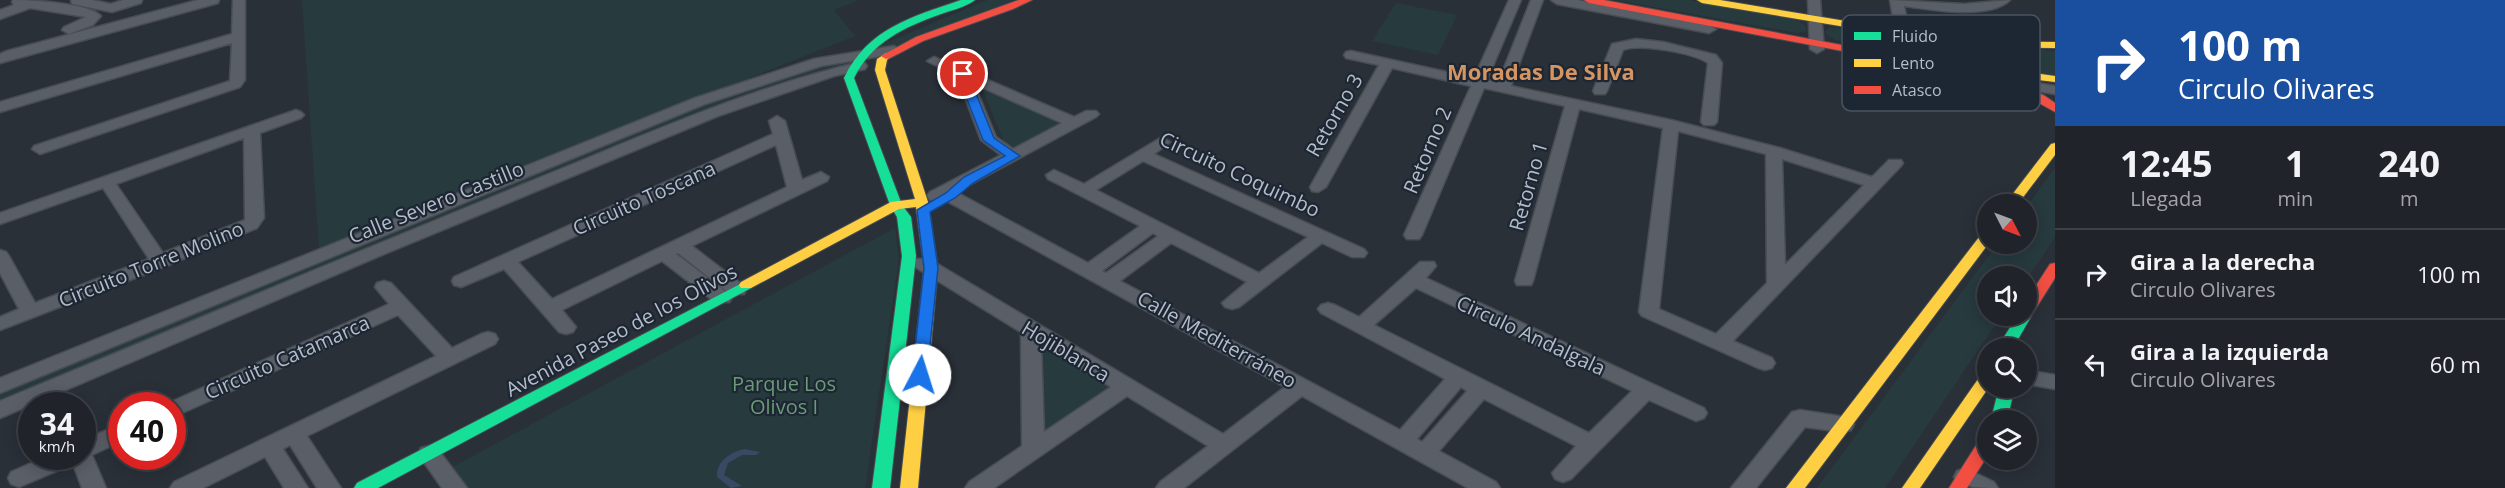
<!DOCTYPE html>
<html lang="es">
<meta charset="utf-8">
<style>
:root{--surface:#20242a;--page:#282c32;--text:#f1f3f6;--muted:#a2a4a8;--line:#3d4147}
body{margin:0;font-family:"Open Sans",sans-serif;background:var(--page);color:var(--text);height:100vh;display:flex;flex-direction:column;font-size:22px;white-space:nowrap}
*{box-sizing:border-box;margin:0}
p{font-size:20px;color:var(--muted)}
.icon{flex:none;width:33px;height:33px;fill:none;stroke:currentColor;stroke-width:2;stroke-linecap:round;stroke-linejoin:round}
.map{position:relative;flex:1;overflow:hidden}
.sheet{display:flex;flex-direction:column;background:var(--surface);width:450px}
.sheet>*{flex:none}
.guide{background:#1a4fa0;color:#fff;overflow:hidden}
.needle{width:39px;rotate:132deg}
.buttons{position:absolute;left:1977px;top:194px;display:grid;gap:12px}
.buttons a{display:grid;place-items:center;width:60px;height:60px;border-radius:50%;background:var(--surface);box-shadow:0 3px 15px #0003,0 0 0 2px var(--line);font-size:30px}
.speed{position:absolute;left:18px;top:392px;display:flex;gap:12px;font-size:30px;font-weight:700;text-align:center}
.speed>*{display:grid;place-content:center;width:78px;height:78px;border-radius:50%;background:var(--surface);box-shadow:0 3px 15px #0003,0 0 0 2px var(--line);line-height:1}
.speed small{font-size:15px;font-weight:400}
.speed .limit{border:9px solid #d22;background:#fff;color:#111}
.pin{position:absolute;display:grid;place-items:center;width:51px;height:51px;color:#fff;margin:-26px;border:3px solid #fff;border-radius:50%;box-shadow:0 2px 6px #0007}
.me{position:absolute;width:66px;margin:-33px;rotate:5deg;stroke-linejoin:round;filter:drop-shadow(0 0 4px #0008)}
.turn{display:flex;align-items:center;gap:21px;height:126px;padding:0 24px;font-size:27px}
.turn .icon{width:78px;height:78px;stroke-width:2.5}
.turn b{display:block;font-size:42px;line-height:51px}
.eta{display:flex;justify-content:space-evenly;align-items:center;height:102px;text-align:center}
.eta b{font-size:36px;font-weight:700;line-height:42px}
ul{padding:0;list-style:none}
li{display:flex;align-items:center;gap:18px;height:90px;padding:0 24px;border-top:2px solid var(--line)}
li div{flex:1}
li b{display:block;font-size:22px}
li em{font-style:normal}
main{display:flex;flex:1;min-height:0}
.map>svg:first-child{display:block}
.green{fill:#273a3e}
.water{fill:#384963}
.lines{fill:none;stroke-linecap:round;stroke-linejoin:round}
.street-casing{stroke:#484c53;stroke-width:3}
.fast-casing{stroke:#484c53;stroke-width:2}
.slow-casing{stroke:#484c53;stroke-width:2}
.jam-casing{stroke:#484c53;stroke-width:2}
.street{fill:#5a5e66;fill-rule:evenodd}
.fast{fill:#16e098;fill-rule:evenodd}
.slow{fill:#ffcf43;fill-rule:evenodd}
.jam{fill:#f24e42;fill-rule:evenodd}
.route{fill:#1a73e8;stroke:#114b97;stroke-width:1.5}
.labels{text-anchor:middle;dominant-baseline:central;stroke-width:4.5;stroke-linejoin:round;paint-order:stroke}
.street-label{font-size:20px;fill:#b4bcc9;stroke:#1d2633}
.park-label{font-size:20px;fill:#6b9a76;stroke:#1d2633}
.quarter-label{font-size:22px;font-weight:bold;fill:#d59563;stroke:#1d2633}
.key{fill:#1d2633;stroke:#4a5360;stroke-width:1.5}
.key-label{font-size:16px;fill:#b4bcc9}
</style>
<main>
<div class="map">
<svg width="2055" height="488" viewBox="0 0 2055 488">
<rect width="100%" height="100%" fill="#2a3038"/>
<!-- green -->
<path class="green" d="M 302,0 L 859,0 L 834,10 L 855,36 L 319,249 Z
M 987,0 L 1016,0 L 892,48 L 888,46 L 840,67 L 703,114 L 0,408 L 0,392 L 697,106 L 830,63 L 834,65 Z
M 1616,0 L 1689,0 L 1795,19 L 1805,25 L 1807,31 L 1797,33 Z
M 1396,3 L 1457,15 L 1438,55 L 1372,41 Z
M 1830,27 L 2055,51 L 2055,75 L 1990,67 L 1835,40 L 1827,35 L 1825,31 Z
M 981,86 L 1064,124 L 1016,148 L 1004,142 Z
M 2055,168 L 2055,237 L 2027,279 L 2026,276 L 1988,276 L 1988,315 L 2002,315 L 1885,488 L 1817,488 L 1998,243 L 2026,243 L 2027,206 Z
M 895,228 L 899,259 L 865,488 L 464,488 L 449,469 Z
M 1038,340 L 1115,388 L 1039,439 Z"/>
<!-- water -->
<path class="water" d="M 744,449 L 760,452 L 756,455 L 742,455 L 728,463 L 724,475 L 742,486 L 731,488 L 717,477 C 716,462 730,452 744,449 Z"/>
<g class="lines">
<defs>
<path id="street" d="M 13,0 C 31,0 89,3 101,16 L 93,25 L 69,34 L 62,30 L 64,27 L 86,17 L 30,8 L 0,19 L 0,10 L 14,5 L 12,2 Z
M 71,0 L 92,0 L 111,4 L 123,0 L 142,0 L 141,3 L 112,12 L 72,4 Z
M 198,0 L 219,0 L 218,3 L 0,63 L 0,54 L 7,51 Z
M 233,0 L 245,0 L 245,80 L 240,87 L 40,154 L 32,149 L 34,146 L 230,81 L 232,43 L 0,112 L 0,102 L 232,34 Z
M 1509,0 L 1521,0 L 1487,80 L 1498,83 L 1531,0 L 1543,0 L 1511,86 L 1671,120 L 1780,148 L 1872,177 L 1889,160 L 1901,160 L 1903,163 L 1901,166 L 1733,341 L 1772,358 L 1775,363 L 1772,368 L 1765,370 L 1758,368 L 1642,316 L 1639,312 L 1663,128 L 1579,109 L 1533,281 L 1531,285 L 1517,285 L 1515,281 L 1565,106 L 1484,88 L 1422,235 L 1419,239 L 1407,239 L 1404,235 L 1471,86 L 1392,68 L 1326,187 L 1318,192 L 1312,191 L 1310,187 L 1379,65 L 1346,58 L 1344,55 L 1346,52 L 1351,51 L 1474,78 ZM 1678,131 L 1766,154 L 1767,283 L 1716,334 L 1659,309 ZM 1782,159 L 1864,185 L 1785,265 Z
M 1551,0 L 1577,0 L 1709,25 L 1716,29 L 1709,33 L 1557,4 Z
M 1808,0 L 1820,0 L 1824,49 L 1817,53 L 1810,49 Z
M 1890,0 L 1964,4 L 2010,0 C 1990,20 1930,10 1904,6 L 1910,35 L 1903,39 L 1896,35 Z
M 1636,39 L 1663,42 L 1716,55 L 1722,63 L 1717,122 L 1714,125 L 1704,125 L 1701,122 L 1708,63 C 1694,53 1639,43 1623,50 L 1607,91 L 1605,94 L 1595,94 L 1593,91 L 1612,44 Z
M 894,46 L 901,50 L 899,53 L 821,66 L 705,104 L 0,393 L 0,378 L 695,98 L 814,59 Z
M 934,57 L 1074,117 L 1086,111 L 1096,111 L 1099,114 L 1096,117 L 956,192 L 1088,263 L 1140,226 L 1048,179 L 1046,175 L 1054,170 L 1084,184 L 1162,137 L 1170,142 L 1154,154 L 1364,249 L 1367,253 L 1364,257 L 1352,257 L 1322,243 L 1239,307 L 1232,309 L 1225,307 L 1222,303 L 1247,282 L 1171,243 L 1120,281 L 1400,430 L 1445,379 L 1321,313 L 1318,309 L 1321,305 L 1328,303 L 1335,305 L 1359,317 L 1420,262 L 1434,262 L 1436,266 L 1426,278 L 1704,408 L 1707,413 L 1704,418 L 1696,421 L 1649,400 L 1571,479 L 1563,482 L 1555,479 L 1552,473 L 1576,446 L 1484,399 L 1439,451 L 1496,482 L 1500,488 L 1468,488 L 1302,396 L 1184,488 L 1156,488 L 1160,482 L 1208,446 L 1127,396 L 994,488 L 965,488 L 969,482 L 1022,446 L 1021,332 L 915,267 L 913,263 L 915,259 L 929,259 L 1223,434 L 1285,387 L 943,199 L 930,200 L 927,196 L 930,192 L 1001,155 L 981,140 L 957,76 L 927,61 ZM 974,84 L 1062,123 L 1013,149 L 996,137 ZM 1143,161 L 1308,237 L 1259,273 L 1096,190 ZM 1153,233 L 1158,236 L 1106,273 L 1102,271 ZM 1416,288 L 1632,391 L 1589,433 L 1374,325 ZM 1041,344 L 1111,387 L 1044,432 ZM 1461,387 L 1467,391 L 1422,442 L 1417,439 Z
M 860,62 L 865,63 L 867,66 L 865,69 L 834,76 L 718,116 L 377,257 L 0,418 L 0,401 C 174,329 349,255 524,184 C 634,140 744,89 860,62 Z
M 1916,63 L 2055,86 L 2055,94 L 1911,70 L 1909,67 Z
M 296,110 L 301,112 L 304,115 L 301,118 L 260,133 L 264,218 L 257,228 L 166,266 L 0,330 L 0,317 L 19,309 L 0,273 L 0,250 L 6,252 L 9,256 L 35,303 L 149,259 L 103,188 L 0,224 L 0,213 ZM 244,138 L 245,220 L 163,253 L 116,184 Z
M 777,116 L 785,121 L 802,180 L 821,172 L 829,177 L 827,181 L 692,246 L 744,286 L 746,290 L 744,294 L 730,294 L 678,253 L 676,254 L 729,294 L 732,298 L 729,302 L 715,302 L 662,261 L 562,310 L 576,327 L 573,332 L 566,334 L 559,332 L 504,269 L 461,287 L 454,285 L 452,281 L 454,277 L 773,134 L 769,121 ZM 776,145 L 787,187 L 552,299 L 518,262 Z
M 384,281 L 391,283 L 452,348 L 481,334 L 488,332 L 495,334 L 498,339 L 495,344 L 307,436 L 341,488 L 317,488 L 290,445 L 283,449 L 308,488 L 284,488 L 265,457 L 203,488 L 170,488 L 174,482 L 436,356 L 398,315 L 180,414 L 172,417 L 172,405 L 164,405 L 389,304 L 375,287 L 377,283 Z
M 2026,370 L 2055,375 L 2055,389 L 2026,384 Z
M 1800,410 L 1851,418 L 1854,424 L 1851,430 L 1843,432 L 1805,427 L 1756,488 L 1731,488 L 1792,412 Z
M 122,424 L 122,441 L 92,455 L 106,488 L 82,488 L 73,464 L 19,487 L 11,484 L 8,478 L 11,472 L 47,456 L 82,456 L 82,440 Z
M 429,446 L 437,448 L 467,488 L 442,488 L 418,454 L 421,448 Z
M 1965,468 L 1994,482 L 1998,488 C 1982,488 1962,488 1954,477 L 1957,471 Z"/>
<path id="fast" d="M 961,0 L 975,0 C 966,7 952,10 941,14 C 904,27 872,42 854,78 L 902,205 L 911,217 L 916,256 L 890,488 L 872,488 L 902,256 L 897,217 L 890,205 L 844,78 C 868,28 912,17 961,0 Z
M 746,281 L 753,285 L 751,288 L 378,488 L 354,488 L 357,483 Z
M 2026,311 L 2032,315 L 2013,348 L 1997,348 L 2018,315 L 2026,315 Z
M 1999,387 L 2015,387 L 2007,420 L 1991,420 Z"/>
<path id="slow" d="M 1697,0 L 1720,0 L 1966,41 L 2055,42 L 2055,48 L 1966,47 L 1702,3 Z
M 1879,52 L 2055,76 L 2055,82 L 1918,65 L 1875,57 L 1874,55 Z
M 886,53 L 891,56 L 887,60 L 885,70 L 928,202 L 938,268 L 918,488 L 900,488 L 924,268 L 916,207 L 899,209 L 751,288 L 741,288 L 739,285 L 741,282 L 891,202 L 915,199 L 875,70 L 877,59 Z
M 2055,143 L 2055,155 L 2018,204 L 2005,204 L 2051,144 Z
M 1988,231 L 1989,243 L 1805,488 L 1786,488 L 1983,232 Z
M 1988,371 L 1989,387 L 1920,488 L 1902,488 L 1983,372 Z"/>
<path id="jam" d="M 1019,0 L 1032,0 L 1013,9 L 923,41 L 890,58 L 886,59 L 881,56 L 916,37 Z
M 1584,0 L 1604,0 L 1879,52 L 1884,55 L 1879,58 L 1589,3 Z
M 2013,81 L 2045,96 L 2055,103 L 2055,112 L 2009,86 L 2007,84 Z
M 2055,263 L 2055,278 L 2033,313 L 2031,316 L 2021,316 L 2026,315 L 2026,301 L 2050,264 Z
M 1988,434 L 1988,455 L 1967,488 L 1949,488 L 1982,436 Z"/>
</defs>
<!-- street casing -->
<use href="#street" class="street-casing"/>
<!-- fast casing -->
<use href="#fast" class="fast-casing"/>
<!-- slow casing -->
<use href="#slow" class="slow-casing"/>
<!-- jam casing -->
<use href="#jam" class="jam-casing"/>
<!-- street -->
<use href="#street" class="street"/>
<!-- fast -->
<use href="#fast" class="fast"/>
<!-- slow -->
<use href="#slow" class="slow"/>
<!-- jam -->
<use href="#jam" class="jam"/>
</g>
<!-- route -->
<path class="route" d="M 963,70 L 968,74 L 994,138 L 1020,156 L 973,183 L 955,198 L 930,212 L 938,268 L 927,375 L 925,378 L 914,378 L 912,375 L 924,268 L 917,210 L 946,193 L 964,177 L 1005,156 L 983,140 L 957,74 Z"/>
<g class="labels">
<!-- street labels -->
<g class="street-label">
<text transform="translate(1334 115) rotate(-60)">Retorno 3</text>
<text transform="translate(1427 150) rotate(-67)">Retorno 2</text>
<text transform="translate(1240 174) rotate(25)">Circuito Coquimbo</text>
<text transform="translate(1528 186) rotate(-74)">Retorno 1</text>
<text transform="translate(644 198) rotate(-24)">Circuito Toscana</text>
<text transform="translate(436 202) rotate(-22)">Calle Severo Castillo</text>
<text transform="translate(151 264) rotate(-22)">Circuito Torre Molino</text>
<text transform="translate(621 330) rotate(-28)">Avenida Paseo de los Olivos</text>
<text transform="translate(1531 335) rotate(25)">Circulo Andalgala</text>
<text transform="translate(1217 339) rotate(29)">Calle Mediterráneo</text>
<text transform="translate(1066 351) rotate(31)">Hojiblanca</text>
<text transform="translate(287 357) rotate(-24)">Circuito Catamarca</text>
</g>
<!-- park labels -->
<g class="park-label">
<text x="784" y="383">Parque Los<tspan x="784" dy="23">Olivos I</tspan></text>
</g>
<!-- quarter labels -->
<g class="quarter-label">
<text x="1541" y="71">Moradas De Silva</text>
</g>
</g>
<!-- legend -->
<rect x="1842" y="15" width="198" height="96" rx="9" class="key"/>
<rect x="1854" y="32" width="27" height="8" fill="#16e098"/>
<rect x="1854" y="59" width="27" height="8" fill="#ffcf43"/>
<rect x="1854" y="86" width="27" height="8" fill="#f24e42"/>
<g class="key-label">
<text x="1892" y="42">Fluido</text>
<text x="1892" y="69">Lento</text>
<text x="1892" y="96">Atasco</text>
</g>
</svg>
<div class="buttons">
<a><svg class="needle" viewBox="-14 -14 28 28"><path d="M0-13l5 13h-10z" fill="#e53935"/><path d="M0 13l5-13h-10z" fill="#a2a4a8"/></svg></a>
<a><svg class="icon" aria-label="sound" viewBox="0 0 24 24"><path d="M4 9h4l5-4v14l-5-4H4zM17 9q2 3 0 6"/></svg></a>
<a><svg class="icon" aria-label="search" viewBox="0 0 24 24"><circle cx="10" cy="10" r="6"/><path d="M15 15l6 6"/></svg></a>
<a><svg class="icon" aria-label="layers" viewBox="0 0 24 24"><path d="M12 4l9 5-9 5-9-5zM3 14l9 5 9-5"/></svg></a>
</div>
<div class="speed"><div>34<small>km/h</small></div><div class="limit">40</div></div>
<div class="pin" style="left:963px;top:74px;background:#d93025"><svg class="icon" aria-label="arrive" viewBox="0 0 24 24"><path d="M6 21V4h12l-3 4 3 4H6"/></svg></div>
<svg class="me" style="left:920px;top:375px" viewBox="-20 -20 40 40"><circle r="19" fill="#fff"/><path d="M0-13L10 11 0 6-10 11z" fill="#1a73e8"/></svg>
</div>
<section class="sheet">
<div class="guide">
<div class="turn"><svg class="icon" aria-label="right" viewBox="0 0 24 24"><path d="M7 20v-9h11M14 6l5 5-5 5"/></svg><div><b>100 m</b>Circulo Olivares</div></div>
</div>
<div class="eta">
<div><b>12:45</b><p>Llegada</p></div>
<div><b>1</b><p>min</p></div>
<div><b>240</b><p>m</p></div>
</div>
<ul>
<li><svg class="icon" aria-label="right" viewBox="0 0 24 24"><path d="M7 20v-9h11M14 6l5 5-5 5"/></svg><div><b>Gira a la derecha</b><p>Circulo Olivares</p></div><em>100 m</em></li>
<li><svg class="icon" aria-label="left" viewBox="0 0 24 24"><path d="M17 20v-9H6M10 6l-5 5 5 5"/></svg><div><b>Gira a la izquierda</b><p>Circulo Olivares</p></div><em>60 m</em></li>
</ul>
</section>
</main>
